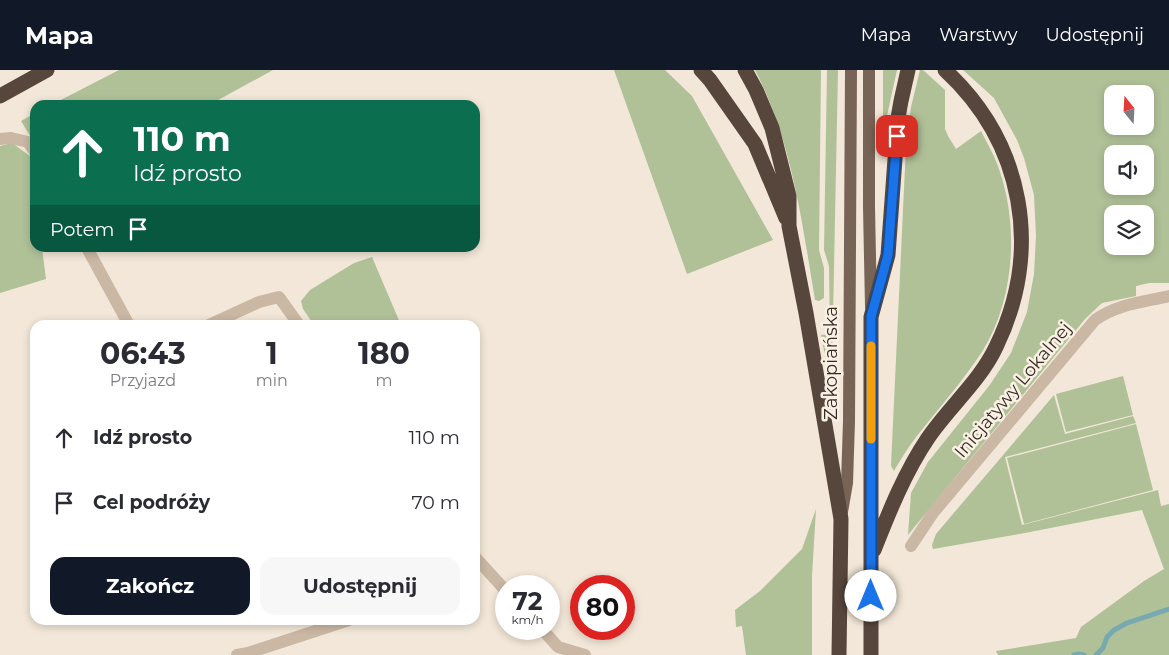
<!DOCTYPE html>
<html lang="pl">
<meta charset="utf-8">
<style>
:root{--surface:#fff;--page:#f7f7f7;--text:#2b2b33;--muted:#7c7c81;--accent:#111827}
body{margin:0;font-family:Montserrat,sans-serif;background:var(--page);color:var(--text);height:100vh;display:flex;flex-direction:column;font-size:19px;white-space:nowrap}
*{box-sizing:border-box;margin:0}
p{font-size:16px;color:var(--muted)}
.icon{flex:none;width:28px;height:28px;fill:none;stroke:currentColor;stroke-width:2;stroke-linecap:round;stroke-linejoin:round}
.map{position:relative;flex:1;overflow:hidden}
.panel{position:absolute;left:30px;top:250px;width:450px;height:305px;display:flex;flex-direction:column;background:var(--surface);border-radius:15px;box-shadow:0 2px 8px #0003}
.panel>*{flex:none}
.top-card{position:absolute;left:30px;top:30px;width:450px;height:152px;border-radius:15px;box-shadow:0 2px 8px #0003;background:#0b6e4f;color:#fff;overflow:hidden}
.needle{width:32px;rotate:342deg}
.controls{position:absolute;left:1104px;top:15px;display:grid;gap:10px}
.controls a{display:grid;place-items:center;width:50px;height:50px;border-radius:10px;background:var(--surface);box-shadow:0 2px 8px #0003;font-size:25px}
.speed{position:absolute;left:495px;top:505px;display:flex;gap:10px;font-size:25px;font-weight:700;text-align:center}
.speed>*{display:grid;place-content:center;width:65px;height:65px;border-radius:50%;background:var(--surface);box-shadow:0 2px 8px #0003;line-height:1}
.speed small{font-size:12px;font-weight:400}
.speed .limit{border:8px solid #d22;background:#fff;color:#111}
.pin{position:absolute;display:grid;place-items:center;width:42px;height:42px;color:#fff;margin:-21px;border-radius:10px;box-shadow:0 2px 8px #0006}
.me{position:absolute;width:55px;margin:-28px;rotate:0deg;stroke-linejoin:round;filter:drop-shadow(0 0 4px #0008)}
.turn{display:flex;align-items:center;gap:18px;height:105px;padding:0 20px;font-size:22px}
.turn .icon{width:65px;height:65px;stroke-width:2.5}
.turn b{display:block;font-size:35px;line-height:42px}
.then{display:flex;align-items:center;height:48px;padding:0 20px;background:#0003;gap:10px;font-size:19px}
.eta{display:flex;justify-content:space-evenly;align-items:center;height:85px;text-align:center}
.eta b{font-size:30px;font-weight:700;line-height:35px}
.cta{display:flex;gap:10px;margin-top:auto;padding:10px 20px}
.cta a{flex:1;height:58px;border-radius:15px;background:var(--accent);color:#fff;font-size:20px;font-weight:700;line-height:58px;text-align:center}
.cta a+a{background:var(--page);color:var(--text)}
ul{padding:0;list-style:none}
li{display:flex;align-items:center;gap:15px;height:65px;padding:0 20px}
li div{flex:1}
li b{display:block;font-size:19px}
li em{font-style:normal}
header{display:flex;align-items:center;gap:30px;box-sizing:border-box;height:70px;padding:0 25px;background:var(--accent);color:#fff}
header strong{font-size:24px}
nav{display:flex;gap:28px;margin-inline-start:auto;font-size:18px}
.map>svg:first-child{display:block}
.green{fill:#b0c198;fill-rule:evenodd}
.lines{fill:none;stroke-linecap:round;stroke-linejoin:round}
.stream{stroke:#76aab0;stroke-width:5}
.minor{stroke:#cab8a4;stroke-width:12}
.major{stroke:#786456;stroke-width:12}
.highway{stroke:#57463c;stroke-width:15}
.route-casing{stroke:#114b97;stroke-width:12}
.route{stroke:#1a73e8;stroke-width:9}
.slow{stroke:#f59e0b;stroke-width:9}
.labels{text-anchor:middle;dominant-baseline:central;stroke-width:5;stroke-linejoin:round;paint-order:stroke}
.street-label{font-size:18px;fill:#352c26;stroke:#faf1e4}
</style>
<header>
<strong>Mapa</strong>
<nav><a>Mapa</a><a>Warstwy</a><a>Udostępnij</a></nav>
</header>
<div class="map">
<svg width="1169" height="585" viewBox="0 0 1169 585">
<rect width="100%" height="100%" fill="#f2e7d8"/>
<!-- green -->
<path class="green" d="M 119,0 L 273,0 L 209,35 L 51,35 Z
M 614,0 L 665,0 L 692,26 L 773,170 L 687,204 Z
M 755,0 L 821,0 L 819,180 L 824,198 L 824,228 L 819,231 L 815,230 C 802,152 792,71 755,0 Z
M 827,0 L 838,0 L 832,297 L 830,299 L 827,296 L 821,265 L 830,264 L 829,196 L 824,180 Z
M 883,0 L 897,0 L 883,64 Z
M 920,0 L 923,0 L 945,20 L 945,59 L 948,66 L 956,79 L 981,61 C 988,75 996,88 1000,102 C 1019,159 1014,231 982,282 C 962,312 939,338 917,366 C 908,377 901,389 894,401 L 891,396 L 906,76 L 911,37 Z
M 963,0 L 1169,0 L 1169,213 L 1149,213 L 1136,216 L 1136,226 L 1102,233 L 1085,249 L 908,465 L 911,423 L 928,392 L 989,316 L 1011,283 L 1027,242 L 1034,204 L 1036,166 L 1034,125 L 1024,88 L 1017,70 L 994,28 ZM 1112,24 L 1145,24 L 1145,56 L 1112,56 ZM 1112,84 L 1145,84 L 1145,116 L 1112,116 ZM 1112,144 L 1145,144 L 1145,176 L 1112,176 Z
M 35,43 L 35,74 L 21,51 Z
M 12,73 L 30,86 L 35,122 L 35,178 L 42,178 L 46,209 L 0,223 L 0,76 Z
M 372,187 L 401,255 L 314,255 L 303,239 L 301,231 L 310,220 L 354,193 Z
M 1123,306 L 1133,345 L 1066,362 L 1056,324 Z
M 1054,325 L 1065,364 L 1133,346 L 1136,353 L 1005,387 L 1022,455 L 1158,420 L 1161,436 L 1169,434 L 1169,585 L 998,585 L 996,581 L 1076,568 L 1081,557 L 1144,511 L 1164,499 L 1142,440 L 1025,463 L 933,479 L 932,475 L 936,464 Z
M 1136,354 L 1153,420 L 1024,454 L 1007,388 Z
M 816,439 L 812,506 L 812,585 L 746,585 L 742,556 L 736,557 L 735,540 L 760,521 L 802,479 Z"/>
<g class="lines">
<!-- stream -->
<path class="stream" d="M 1074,585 L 1079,584 L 1084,585
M 1096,585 L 1103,578 L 1107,567 L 1114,560 L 1127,553 L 1169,539"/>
<!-- minor -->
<path class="minor" d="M 0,69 L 11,68 L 28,72 L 35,82
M 87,178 L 129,255
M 209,255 L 259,232 L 279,227 L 299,255
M 911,476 L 933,443 L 1095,250 C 1117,234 1144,232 1169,226
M 475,487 L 506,521
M 542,559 L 558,577 L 585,585
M 237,585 L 248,583 L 349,550"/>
<!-- major -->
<path class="major" d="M 869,0 L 869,137 L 871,237
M 842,442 L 847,413 L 849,351 L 851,0"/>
<!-- highway -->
<path class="highway" d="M 701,0 L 710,10 L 755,74 L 786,148
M 745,0 L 756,20 L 772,58 L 789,126 L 789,156 L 806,243 L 841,449 L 839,585
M 0,26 L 47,0
M 874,480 C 889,442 905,402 928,368 C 949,337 980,311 996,277 C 1043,181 1024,73 945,0
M 871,585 L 871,247 L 888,185 L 898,48 L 901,31 L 908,0"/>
</g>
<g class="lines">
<defs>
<path id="route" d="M 871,526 L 871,247 L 888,185 L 897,66"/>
</defs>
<!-- route casing -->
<use href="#route" class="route-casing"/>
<!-- route -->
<use href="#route" class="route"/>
<!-- slow -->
<path class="slow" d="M 871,276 L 871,369"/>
</g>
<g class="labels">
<!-- street labels -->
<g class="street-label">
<text transform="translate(831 293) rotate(-90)">Zakopiańska</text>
<text transform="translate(1013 320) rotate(-50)">Inicjatywy Lokalnej</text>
</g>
</g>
</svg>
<div class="controls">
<a><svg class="needle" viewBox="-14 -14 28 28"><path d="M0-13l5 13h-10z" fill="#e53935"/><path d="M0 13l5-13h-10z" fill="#7c7c81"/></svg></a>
<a><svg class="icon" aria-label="sound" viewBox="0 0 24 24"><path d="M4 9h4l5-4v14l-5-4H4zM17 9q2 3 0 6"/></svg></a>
<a><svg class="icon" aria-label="layers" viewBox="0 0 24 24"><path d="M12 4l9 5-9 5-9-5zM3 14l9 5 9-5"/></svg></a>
</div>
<div class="speed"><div>72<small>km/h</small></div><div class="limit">80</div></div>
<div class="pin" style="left:897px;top:66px;background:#d93025"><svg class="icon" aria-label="arrive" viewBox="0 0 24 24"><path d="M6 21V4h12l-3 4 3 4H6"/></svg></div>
<svg class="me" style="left:871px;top:526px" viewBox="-20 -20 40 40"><circle r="19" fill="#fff"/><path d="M0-13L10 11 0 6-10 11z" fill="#1a73e8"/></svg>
<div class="top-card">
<div class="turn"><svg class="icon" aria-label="ahead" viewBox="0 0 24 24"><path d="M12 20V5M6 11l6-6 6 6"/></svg><div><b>110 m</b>Idź prosto</div></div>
<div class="then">Potem<svg class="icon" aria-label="arrive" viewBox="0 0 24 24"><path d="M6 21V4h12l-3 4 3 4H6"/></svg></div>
</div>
<section class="panel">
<div class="eta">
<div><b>06:43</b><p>Przyjazd</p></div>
<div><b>1</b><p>min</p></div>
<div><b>180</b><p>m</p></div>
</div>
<ul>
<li><svg class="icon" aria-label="ahead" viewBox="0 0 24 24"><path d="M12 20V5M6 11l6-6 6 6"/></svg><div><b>Idź prosto</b></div><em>110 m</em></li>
<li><svg class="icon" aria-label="arrive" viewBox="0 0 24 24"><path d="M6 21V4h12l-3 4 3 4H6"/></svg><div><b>Cel podróży</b></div><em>70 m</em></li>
</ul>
<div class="cta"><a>Zakończ</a><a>Udostępnij</a></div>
</section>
</div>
